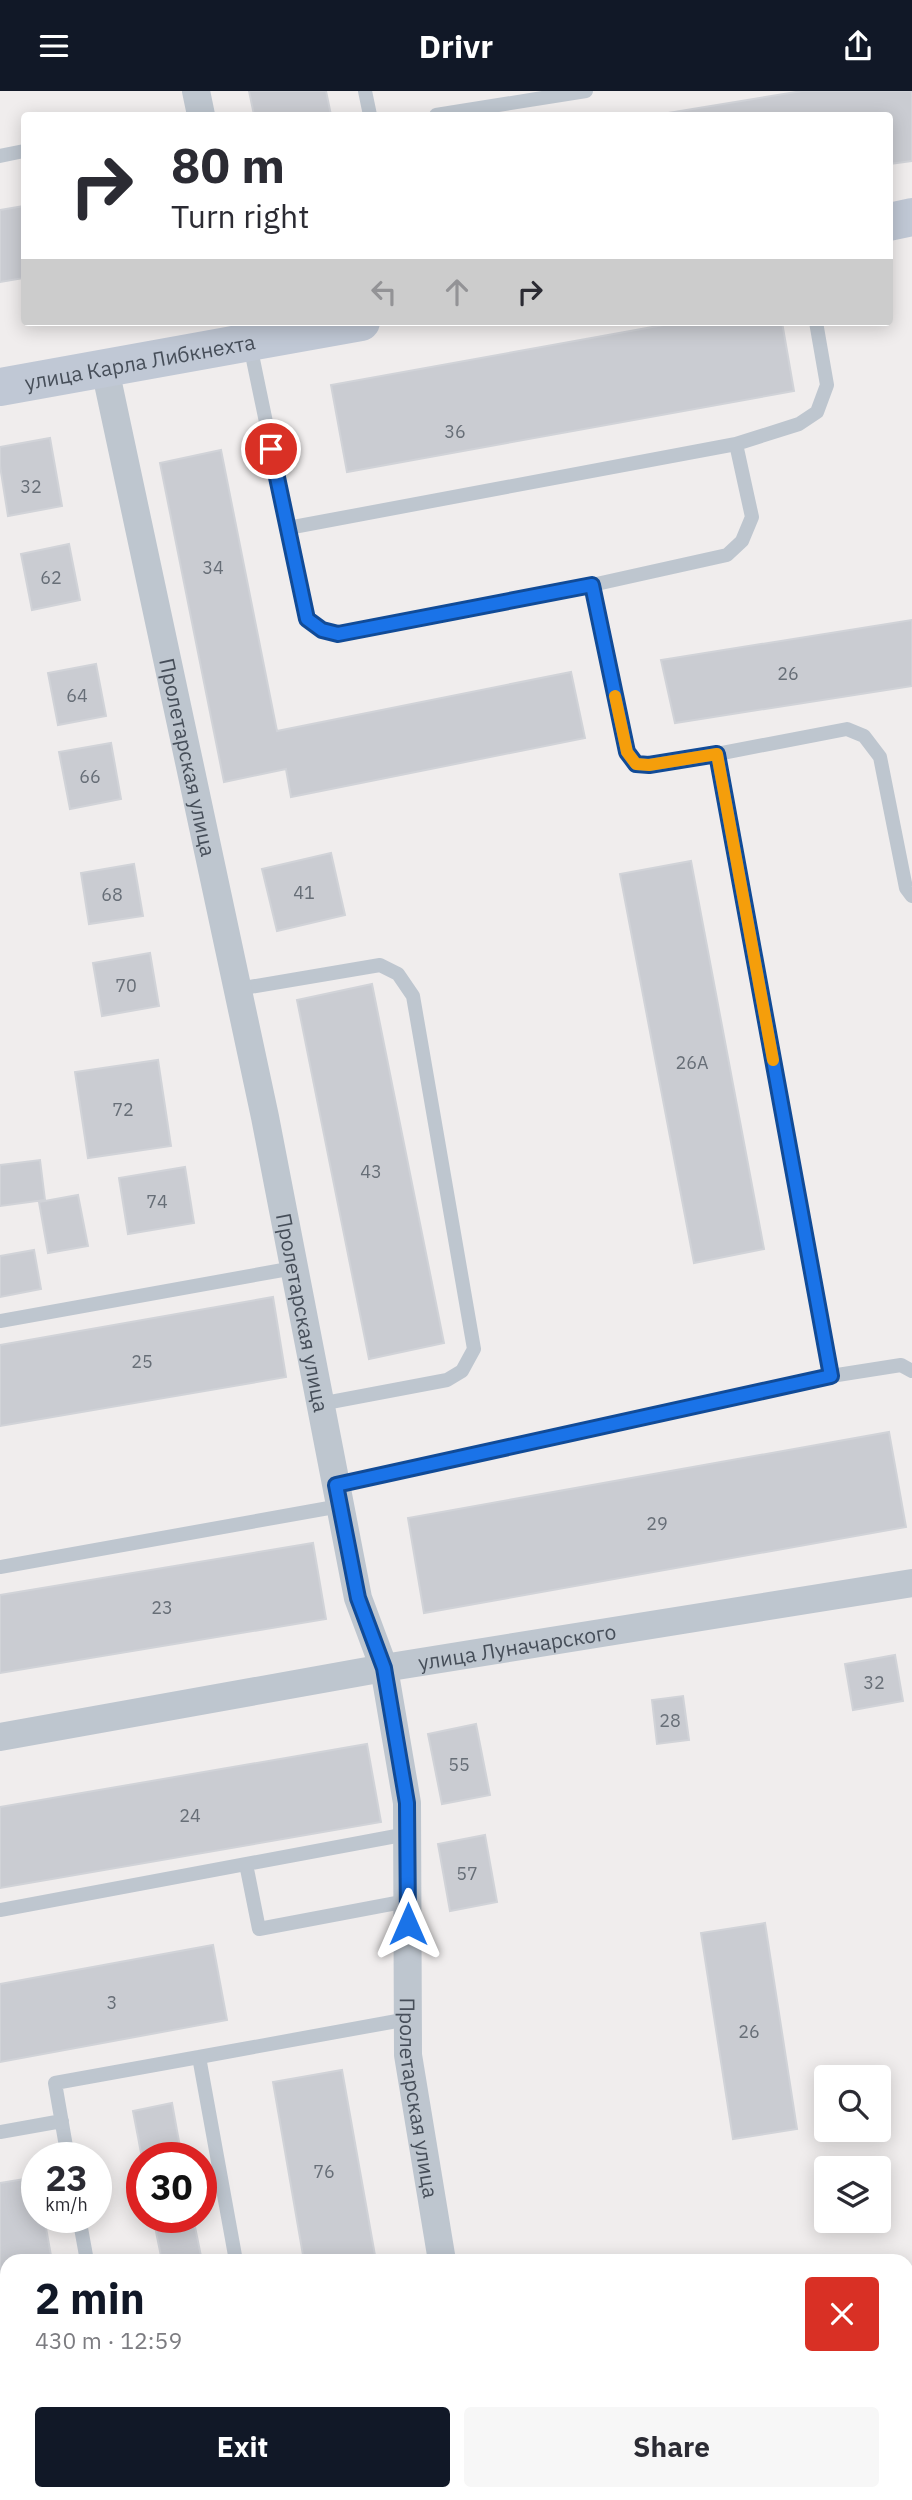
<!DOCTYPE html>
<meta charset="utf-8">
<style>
:root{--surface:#fff;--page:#f7f7f7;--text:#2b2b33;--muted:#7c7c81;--accent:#111827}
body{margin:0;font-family:"IBM Plex Sans",sans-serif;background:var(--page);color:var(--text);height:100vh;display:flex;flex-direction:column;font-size:26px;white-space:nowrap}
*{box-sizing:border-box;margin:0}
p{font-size:23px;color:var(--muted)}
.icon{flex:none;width:38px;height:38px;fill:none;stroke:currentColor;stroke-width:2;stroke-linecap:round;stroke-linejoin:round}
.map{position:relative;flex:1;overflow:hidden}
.sheet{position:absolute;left:0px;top:2163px;width:914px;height:247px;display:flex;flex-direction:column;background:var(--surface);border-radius:21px 21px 0 0;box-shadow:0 4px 18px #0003}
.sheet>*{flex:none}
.guide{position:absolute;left:21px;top:21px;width:872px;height:214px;border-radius:7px;box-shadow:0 4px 18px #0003;background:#fff;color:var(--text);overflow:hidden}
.tools{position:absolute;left:814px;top:1974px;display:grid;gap:14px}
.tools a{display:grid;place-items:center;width:77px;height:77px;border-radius:7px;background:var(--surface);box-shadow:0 4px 18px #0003;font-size:35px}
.speed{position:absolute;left:21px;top:2051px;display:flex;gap:14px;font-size:35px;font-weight:700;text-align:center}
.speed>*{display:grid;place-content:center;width:91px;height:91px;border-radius:50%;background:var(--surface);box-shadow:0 4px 18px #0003;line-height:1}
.speed small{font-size:18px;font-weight:400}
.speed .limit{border:10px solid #d22;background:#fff;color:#111}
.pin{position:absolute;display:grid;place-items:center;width:60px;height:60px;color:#fff;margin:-30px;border:4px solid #fff;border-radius:50%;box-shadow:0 2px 7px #0007}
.me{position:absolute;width:77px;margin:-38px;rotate:0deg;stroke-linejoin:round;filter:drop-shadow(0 0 5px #0008)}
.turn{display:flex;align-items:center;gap:24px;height:147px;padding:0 35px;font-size:32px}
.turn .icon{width:91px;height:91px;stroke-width:2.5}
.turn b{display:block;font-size:49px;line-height:60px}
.lanes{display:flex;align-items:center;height:66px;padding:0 35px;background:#0003;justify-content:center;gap:35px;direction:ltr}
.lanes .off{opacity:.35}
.round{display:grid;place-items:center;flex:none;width:74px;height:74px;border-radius:7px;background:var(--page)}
.summary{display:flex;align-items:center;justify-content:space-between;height:119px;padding:0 35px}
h1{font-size:42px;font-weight:700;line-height:52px;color:var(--accent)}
.button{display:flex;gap:14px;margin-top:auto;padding:14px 35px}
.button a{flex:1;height:80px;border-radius:7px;background:var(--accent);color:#fff;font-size:28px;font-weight:700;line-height:80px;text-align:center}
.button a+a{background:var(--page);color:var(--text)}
header{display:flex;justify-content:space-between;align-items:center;height:91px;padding:0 35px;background:var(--accent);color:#fff;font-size:32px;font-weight:700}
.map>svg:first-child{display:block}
.building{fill:#caccd2;stroke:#d1d3d8;stroke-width:2}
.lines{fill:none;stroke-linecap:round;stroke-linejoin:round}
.lane{stroke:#bec6cf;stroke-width:14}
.street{stroke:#bec6cf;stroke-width:28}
.secondary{stroke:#c0c8d5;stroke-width:38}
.route-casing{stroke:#114b97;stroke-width:18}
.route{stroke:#1a73e8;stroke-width:12}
.slow{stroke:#f59e0b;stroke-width:12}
.labels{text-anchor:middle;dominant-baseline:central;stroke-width:7;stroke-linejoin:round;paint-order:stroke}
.number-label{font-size:18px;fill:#676e77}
.street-label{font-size:21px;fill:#464e59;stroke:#fff}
</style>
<header><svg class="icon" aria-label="menu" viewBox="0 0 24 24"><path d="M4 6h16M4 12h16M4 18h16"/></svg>Drivr<svg class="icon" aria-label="share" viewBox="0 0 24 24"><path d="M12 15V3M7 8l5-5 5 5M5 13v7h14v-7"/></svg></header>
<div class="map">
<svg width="912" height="2409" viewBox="0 0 912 2409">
<rect width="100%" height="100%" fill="#f0eded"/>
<!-- building -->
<path class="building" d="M 249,0 L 326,0 L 331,24 L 254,24 Z
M 802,0 L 912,0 L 912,70 L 889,73 L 889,24 L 656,24 Z
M 24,115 L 24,187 L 0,191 L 0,119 Z
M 680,231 L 782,231 L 794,300 L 347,381 L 331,294 Z
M 50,347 L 62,415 L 8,425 L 0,375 L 0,356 Z
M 221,359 L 277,640 L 571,581 L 585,647 L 291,706 L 286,678 L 224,691 L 160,372 Z
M 69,453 L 80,509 L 32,519 L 21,463 Z
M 912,529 L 912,595 L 675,632 L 661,569 Z
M 96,573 L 106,625 L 58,634 L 48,582 Z
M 111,652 L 121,708 L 70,718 L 59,661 Z
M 331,762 L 345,824 L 277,840 L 262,778 Z
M 691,770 L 764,1158 L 694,1172 L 620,783 Z
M 134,773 L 143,825 L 89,833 L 81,782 Z
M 150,862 L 159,915 L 102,925 L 93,872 Z
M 372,893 L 444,1252 L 369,1268 L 297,909 Z
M 158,969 L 171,1055 L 88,1067 L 75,981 Z
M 40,1069 L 45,1109 L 0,1115 L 0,1074 Z
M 185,1076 L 194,1132 L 128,1143 L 119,1087 Z
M 78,1104 L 88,1155 L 48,1162 L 39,1111 Z
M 34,1159 L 41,1198 L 0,1206 L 0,1165 Z
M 273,1206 L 286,1286 L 0,1335 L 0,1254 Z
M 889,1341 L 906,1436 L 424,1522 L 408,1427 Z
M 313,1452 L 326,1528 L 0,1582 L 0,1504 Z
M 895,1564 L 903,1610 L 853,1619 L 845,1573 Z
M 683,1605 L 689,1649 L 657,1653 L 652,1609 Z
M 476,1633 L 490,1704 L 442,1713 L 428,1643 Z
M 367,1653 L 381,1731 L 0,1797 L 0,1716 Z
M 485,1744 L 497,1811 L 450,1820 L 438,1753 Z
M 765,1832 L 797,2038 L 733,2048 L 701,1842 Z
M 213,1854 L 227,1929 L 0,1971 L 0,1893 Z
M 342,1979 L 376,2170 L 304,2170 L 273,1991 Z
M 172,2012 L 182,2067 L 142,2067 L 133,2020 Z
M 37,2086 L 37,2126 L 44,2126 L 52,2170 L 7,2170 L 7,2317 L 0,2276 L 0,2092 Z
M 153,2126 L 193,2126 L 202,2170 L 162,2170 Z
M 344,2403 L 416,2403 L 417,2409 L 345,2409 Z
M 559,2403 L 649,2403 L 650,2409 L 560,2409 Z
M 833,2403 L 884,2403 L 885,2409 L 834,2409 Z"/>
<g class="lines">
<!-- lane -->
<path class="lane" d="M 365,0 L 370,24
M 436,24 L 586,0
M 0,65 L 24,60
M 250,254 L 307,529 L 322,539 L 338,543 L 592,494 L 727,464 L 742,450 L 752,426 L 736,353
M 288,437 L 736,353 L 799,333 L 817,321 L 827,294 L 816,231
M 592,494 L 627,661 L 636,673 L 649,675 L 717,663 L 847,638 L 864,645 L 880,666 L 906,797 L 912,805
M 717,663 L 831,1285
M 238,898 L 380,874 L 398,883 L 413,905 L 474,1258 L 462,1280 L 447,1289 L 320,1313
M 0,1230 L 294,1177
M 336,1394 L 831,1285 L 901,1274 L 912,1280
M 0,1476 L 340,1415
M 246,1773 L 259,1838 L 407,1810
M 0,1819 L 407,1743
M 199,1966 L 408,1928
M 0,2041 L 62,2030
M 68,2067 L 55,1992 L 199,1966 L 236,2170
M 79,2126 L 87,2170
M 119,2409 L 124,2403"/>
<!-- street -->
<g class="street">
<path d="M 196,0 L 201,24"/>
<path id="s1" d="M 105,278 L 265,1026 L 358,1507 L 384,1577 L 407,1712 L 408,1964 L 442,2170"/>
<path id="s2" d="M 0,1646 L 384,1577 L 912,1492"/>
<path d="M 479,2403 L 480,2409"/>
</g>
<!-- secondary -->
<g class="secondary">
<path d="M 889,131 L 912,126"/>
<path id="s3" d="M 0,296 L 361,231"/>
</g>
</g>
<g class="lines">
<defs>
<path id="route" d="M 271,358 L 307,528 L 322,539 L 338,543 L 592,494 L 627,661 L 636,673 L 649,674 L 717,663 L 831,1285 L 336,1394 L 358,1507 L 384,1577 L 407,1712 L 408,1833"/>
</defs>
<!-- route casing -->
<use href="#route" class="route-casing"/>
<!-- route -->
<use href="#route" class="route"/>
<!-- slow -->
<path class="slow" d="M 615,605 L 627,661 L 636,673 L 649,674 L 717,663 L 773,969"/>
</g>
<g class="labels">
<!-- number labels -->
<g class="number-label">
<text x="455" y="340">36</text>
<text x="31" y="395">32</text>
<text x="213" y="476">34</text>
<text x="51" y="486">62</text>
<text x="788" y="582">26</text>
<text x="77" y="604">64</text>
<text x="90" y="685">66</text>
<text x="304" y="801">41</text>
<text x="112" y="803">68</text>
<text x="126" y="894">70</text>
<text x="692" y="971">26А</text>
<text x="123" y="1018">72</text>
<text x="371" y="1080">43</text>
<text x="157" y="1110">74</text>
<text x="142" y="1270">25</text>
<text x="657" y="1432">29</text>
<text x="162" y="1516">23</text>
<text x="874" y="1591">32</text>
<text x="670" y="1629">28</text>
<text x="459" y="1673">55</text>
<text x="190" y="1724">24</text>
<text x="467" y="1782">57</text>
<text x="112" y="1911">3</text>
<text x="749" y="1940">26</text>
<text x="324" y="2080">76</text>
</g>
<!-- street labels -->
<g class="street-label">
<text stroke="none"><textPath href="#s3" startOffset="142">улица Карла Либкнехта</textPath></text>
<text stroke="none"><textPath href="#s1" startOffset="397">Пролетарская улица</textPath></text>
<text stroke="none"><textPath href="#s1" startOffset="964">Пролетарская улица</textPath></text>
<text stroke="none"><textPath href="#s2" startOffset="525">улица Луначарского</textPath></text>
<text stroke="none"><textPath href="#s1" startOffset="1762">Пролетарская улица</textPath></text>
</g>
</g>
</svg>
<div class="tools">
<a><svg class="icon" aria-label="search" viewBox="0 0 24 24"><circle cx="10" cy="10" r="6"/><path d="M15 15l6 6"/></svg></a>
<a><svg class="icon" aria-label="layers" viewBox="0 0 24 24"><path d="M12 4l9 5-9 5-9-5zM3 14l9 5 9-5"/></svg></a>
</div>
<div class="speed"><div>23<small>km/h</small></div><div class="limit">30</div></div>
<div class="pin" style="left:271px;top:358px;background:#d93025"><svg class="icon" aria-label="arrive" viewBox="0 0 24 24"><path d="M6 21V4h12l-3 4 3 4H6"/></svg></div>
<svg class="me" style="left:408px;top:1833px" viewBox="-20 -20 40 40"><path d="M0-17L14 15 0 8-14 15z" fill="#1a73e8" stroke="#fff" stroke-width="4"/></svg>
<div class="guide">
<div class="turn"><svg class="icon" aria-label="right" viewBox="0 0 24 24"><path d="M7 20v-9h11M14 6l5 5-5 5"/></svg><div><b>80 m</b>Turn right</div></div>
<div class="lanes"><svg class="icon off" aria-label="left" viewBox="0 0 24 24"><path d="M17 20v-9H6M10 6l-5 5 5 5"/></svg><svg class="icon off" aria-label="ahead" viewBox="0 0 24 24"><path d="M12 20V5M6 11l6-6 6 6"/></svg><svg class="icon" aria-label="right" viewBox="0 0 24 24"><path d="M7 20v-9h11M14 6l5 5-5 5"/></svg></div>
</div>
<section class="sheet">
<div class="summary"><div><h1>2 min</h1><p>430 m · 12:59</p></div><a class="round" style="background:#d93025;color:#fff"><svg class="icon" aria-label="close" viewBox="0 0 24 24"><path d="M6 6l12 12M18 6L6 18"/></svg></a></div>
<div class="button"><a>Exit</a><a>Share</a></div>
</section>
</div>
